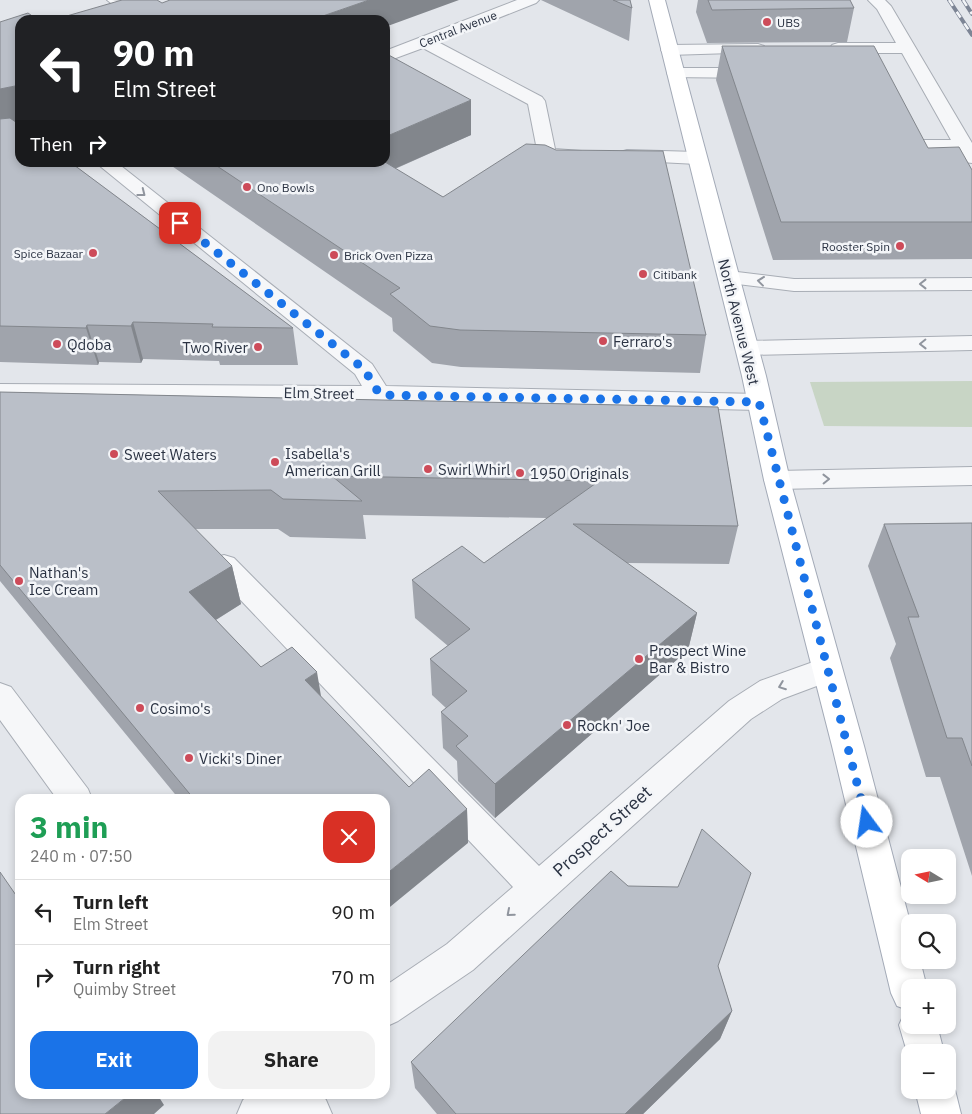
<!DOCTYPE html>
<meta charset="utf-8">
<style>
:root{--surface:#fff;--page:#f2f2f2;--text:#222;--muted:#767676;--line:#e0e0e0;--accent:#1a73e8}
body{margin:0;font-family:"IBM Plex Sans",sans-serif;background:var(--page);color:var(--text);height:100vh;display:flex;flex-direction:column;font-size:19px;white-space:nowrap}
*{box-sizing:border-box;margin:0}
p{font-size:16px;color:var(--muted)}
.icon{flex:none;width:28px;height:28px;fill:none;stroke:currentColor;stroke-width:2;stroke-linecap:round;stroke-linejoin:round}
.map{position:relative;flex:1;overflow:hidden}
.panel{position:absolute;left:15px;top:794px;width:375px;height:305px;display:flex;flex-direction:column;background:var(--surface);border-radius:15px;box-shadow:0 2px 8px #0003}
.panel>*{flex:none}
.banner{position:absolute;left:15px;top:15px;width:375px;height:152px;border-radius:15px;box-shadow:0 2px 8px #0003;background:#202124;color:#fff;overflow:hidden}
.needle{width:32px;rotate:280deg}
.buttons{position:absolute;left:901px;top:849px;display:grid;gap:10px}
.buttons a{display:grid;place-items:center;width:55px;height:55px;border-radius:10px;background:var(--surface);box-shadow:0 2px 8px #0003;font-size:25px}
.pin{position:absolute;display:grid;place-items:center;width:42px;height:42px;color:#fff;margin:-21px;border-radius:10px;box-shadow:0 2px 8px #0006}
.me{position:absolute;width:55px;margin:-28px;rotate:346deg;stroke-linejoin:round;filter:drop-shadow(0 0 4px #0008)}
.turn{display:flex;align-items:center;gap:18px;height:105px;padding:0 15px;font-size:22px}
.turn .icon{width:65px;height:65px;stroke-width:2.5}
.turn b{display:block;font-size:35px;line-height:42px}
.then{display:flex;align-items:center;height:48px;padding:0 15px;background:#0003;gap:10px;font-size:19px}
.round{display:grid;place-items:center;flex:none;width:52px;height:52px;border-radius:15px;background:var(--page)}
.head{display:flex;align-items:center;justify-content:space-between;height:85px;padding:0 15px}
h1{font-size:30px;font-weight:700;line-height:38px;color:#1e9e55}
.cta{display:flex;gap:10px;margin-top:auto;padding:10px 15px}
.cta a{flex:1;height:58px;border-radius:15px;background:var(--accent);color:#fff;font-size:20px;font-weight:700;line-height:58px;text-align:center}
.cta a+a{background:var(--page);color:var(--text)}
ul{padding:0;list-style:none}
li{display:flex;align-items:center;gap:15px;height:65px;padding:0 15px;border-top:1px solid var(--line)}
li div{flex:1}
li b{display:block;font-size:19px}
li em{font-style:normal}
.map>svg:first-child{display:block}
.green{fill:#c8d5c5}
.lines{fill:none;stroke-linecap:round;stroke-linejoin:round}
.minor-casing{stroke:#a8adb5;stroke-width:2}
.major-casing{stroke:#a3aab7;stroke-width:2}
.minor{fill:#f6f7f9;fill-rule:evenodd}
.major{fill:#fff;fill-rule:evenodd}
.rail-casing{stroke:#7d8595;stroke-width:4}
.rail{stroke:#f3f5f8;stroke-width:2.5;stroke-dasharray:7;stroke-linecap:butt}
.wall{fill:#a0a4ac}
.shaded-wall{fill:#82868c}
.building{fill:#babfc8;stroke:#82868c}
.oneway{stroke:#90959e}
.route{stroke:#1a73e8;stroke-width:9;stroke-dasharray:0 16.2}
.poi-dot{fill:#cd4b59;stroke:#f3f5f8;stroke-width:2}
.labels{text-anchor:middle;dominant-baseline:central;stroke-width:5;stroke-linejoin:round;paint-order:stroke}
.far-poi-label{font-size:12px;fill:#2b3343;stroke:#f3f5f8;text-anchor:start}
.far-street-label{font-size:12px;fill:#2b3343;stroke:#f3f5f8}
.street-label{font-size:15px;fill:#2b3343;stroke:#f3f5f8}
.poi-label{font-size:15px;fill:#2b3343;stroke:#f3f5f8;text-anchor:start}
.near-street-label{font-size:18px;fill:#2b3343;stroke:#f3f5f8}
</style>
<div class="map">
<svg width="972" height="1114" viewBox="0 0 972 1114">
<rect width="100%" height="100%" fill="#e3e6eb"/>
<!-- green -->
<path class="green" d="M 972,381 L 972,427 L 824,426 L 810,382 Z"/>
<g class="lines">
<defs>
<path id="minor" d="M 107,0 C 120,0 139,1 142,17 L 140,20 L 121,20 L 126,15 Z
M 517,0 L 539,0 L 536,3 L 438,42 L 542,97 L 545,101 L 555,149 L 581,151 L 583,155 L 581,159 L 574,161 L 540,159 L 538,155 L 528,104 L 423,48 L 385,62 L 385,51 Z
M 868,0 L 885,0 L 891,6 L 972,143 L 972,163 L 964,162 L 957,151 L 911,152 L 904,150 L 892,127 L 895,123 L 901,122 L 907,123 L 917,140 L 951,140 L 902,53 L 838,53 L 832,51 L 830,48 L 832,45 L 838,43 L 896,43 L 877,9 Z
M 758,44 L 764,46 L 766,49 L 764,52 L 669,55 L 663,53 L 661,50 L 663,47 L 669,45 Z
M 675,68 L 756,68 L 762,69 L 764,73 L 762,77 L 756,78 L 669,77 L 667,73 L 669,69 Z
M 627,150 L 697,152 L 704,154 L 706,158 L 704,162 L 697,164 L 620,160 L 618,156 L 620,152 Z
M 95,162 L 116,162 L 372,364 L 386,386 L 759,394 L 768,396 L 771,402 L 768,408 L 759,410 L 297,400 L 0,400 L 0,384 L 362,386 L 355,374 Z
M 729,271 L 794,279 L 972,278 L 972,290 L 794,291 L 721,282 L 718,277 L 721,272 Z
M 972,336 L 972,350 L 747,355 L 739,353 L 736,348 L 739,343 L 747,341 Z
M 972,467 L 972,485 L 777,489 L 768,486 L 764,480 L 768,474 L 777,471 Z
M 224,555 L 234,558 L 539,866 L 729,701 L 760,681 L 827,657 L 838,660 L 842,669 L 838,678 L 782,699 L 751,719 L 473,970 L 398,1021 L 385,1027 L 385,986 L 447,944 L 513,887 L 214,572 L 210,565 L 214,558 Z
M 0,683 L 11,687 L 88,789 L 92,799 L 57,799 L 0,720 Z
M 250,1094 L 321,1094 L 326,1100 L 332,1114 L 237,1114 L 243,1100 Z"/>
<path id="major" d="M 649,0 L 665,0 L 766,376 L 790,480 L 864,746 L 910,922 L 910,960 L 920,960 L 927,988 L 910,988 L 910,1025 L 937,1025 L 944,1052 L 910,1052 L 910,1062 L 899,1025 L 905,1012 L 908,1010 L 897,1006 L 891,993 L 832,746 L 764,480 L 742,376 Z
M 948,1076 L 955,1090 L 961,1114 L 921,1114 L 915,1090 L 948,1090 Z"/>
</defs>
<!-- minor casing -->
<use href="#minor" class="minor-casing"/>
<!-- major casing -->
<use href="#major" class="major-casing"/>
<!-- minor -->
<use href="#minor" class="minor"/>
<!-- major -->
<use href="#major" class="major"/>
<defs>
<path id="rail" d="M 949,0 L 972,35
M 963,0 L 972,14"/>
</defs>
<!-- rail casing -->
<use href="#rail" class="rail-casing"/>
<!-- rail -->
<use href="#rail" class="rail"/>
</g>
<!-- wall -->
<path class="wall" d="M 541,0 L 630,0 L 632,8 L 629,41 Z
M 698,0 L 850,0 L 854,8 L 847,42 L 707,43 L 696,12 Z
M 0,22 L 16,122 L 293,328 L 298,365 L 220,365 L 219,361 L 143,359 L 141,363 L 99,362 L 98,365 L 0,362 Z
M 722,46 L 972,170 L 972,259 L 773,260 L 716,80 Z
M 471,100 L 471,135 L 395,169 L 443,197 L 706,335 L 700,373 L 461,367 L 432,363 L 393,331 L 392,318 L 166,162 L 385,162 Z
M 0,392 L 718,407 L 738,526 L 729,564 L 627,563 L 697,613 L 688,650 L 495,818 L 458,781 L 457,761 L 443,748 L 441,712 L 446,708 L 432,695 L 430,659 L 448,646 L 415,618 L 412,580 L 484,563 L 547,518 L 363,515 L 366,539 L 290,537 L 278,529 L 195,529 L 232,566 L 241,604 L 216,620 L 261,667 L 321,697 L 409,787 L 467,809 L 468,843 L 385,799 L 179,799 L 0,581 Z
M 972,523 L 972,876 L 940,777 L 926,777 L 890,658 L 896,644 L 868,566 L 884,524 Z
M 718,966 L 732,1011 L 720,1039 L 643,1114 L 437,1114 L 415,1088 L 411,1062 Z"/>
<!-- shaded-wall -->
<path class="shaded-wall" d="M 369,0 L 459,0 L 385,27 L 385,20 L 320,20 L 320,17 Z
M 20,85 L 20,122 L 0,126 L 0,141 L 0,89 Z
M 471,100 L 471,135 L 362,183 L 385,162 L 385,137 Z
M 133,322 L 143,359 L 141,363 L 131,326 Z
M 87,325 L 99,362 L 98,365 L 86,328 Z
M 232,566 L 241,604 L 201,629 L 189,592 Z
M 697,613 L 688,650 L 495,818 L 495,784 Z
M 317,672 L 323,708 L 305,680 Z
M 467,809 L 468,843 L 385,911 L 385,875 Z
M 732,1011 L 720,1039 L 643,1114 L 625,1114 Z
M 130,1094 L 157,1094 L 164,1105 L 154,1114 L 105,1114 Z"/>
<!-- building -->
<path class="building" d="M 122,0 L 157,0 L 162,3 L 170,0 L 369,0 L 320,17 L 325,20 L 53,20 Z
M 613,0 L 630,0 L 632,8 Z
M 708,0 L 850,0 L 854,8 L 712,10 Z
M 28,13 L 38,20 L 20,20 L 20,85 L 0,89 L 0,22 Z
M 722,46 L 874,46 L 928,148 L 959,147 L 972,170 L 972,222 L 781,222 Z
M 385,53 L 471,100 L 385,137 Z
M 10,118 L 20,125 L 20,162 L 70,162 L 293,328 L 212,327 L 213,324 L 133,322 L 131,326 L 87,325 L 86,328 L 0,326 L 0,119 Z
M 526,144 L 545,145 L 556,150 L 663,151 L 706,335 L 460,330 L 430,326 L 390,294 L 400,288 L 211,162 L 385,162 L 443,197 Z
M 0,392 L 718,407 L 738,526 L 573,524 L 697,613 L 495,784 L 456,746 L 468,736 L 441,712 L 467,691 L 430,659 L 470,629 L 412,580 L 462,546 L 484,563 L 599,481 L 332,476 L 362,501 L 283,499 L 271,490 L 158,491 L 232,566 L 189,592 L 261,667 L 292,647 L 317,672 L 305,680 L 409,787 L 429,769 L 467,809 L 385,875 L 385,799 L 194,799 L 0,565 Z
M 972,523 L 972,766 L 962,738 L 947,738 L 908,617 L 919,617 L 884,524 Z
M 702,829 L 751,873 L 718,966 L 732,1011 L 625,1114 L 456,1114 L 411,1062 L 611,871 L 628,886 L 678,887 Z
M 0,872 L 20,901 L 20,1094 L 130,1094 L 105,1114 L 0,1114 Z"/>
<!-- one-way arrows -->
<defs><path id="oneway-chevron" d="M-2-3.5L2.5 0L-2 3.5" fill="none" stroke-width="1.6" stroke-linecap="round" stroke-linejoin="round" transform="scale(1.25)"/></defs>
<g class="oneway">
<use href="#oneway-chevron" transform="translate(142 193) rotate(38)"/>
<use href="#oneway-chevron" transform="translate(761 281) rotate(-173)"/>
<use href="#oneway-chevron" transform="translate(923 284) rotate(180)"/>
<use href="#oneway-chevron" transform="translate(923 344) rotate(179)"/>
<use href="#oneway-chevron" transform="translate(826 479) rotate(-1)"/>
<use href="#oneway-chevron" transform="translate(782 686) rotate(159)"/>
<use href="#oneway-chevron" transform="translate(510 913) rotate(139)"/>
</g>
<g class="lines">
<!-- route -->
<path class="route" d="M 180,223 L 364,369 L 380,395 L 759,402 L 867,822"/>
</g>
<!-- markers -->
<g class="poi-dot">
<circle cx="767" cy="22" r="5"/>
<circle cx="247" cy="187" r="5"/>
<circle cx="900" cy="246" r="5"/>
<circle cx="93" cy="253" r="5"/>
<circle cx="334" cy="255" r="5"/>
<circle cx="643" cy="274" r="5"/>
<circle cx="603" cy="341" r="5"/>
<circle cx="57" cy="344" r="5"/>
<circle cx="258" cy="347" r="5"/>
<circle cx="114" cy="454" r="5"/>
<circle cx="275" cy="462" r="5"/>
<circle cx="428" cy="469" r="5"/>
<circle cx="520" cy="473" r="5"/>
<circle cx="19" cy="581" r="5"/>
<circle cx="639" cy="659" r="5"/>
<circle cx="140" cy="708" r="5"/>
<circle cx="567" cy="725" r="5"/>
<circle cx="189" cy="758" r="5"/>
</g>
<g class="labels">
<!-- far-poi labels -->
<g class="far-poi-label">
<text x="777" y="22">UBS</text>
<text x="257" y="187">Ono Bowls</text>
<text x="890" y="246" text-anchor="end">Rooster Spin</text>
<text x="83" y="253" text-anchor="end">Spice Bazaar</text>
<text x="344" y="255">Brick Oven Pizza</text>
<text x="653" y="274">Citibank</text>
</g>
<!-- far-street labels -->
<g class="far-street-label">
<text transform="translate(458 29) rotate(-21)">Central Avenue</text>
</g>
<!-- street labels -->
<g class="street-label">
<text transform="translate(739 322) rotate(76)">North Avenue West</text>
<text transform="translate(319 393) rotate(1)">Elm Street</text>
</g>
<!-- poi labels -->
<g class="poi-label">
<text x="613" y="341">Ferraro's</text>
<text x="67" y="344">Qdoba</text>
<text x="248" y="347" text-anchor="end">Two River</text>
<text x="285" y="453">Isabella's<tspan x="285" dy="17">American Grill</tspan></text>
<text x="124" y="454">Sweet Waters</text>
<text x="438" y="469">Swirl Whirl</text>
<text x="530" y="473">1950 Originals</text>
<text x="29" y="572">Nathan's<tspan x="29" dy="17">Ice Cream</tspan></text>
<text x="649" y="650">Prospect Wine<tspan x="649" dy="17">Bar &amp; Bistro</tspan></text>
<text x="150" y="708">Cosimo's</text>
<text x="577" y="725">Rockn' Joe</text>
<text x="199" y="758">Vicki's Diner</text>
</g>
<!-- near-street labels -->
<g class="near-street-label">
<text transform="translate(602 831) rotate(-42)">Prospect Street</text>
</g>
</g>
</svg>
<div class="buttons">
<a><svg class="needle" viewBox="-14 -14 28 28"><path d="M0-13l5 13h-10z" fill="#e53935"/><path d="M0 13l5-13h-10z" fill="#767676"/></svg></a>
<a><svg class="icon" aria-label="search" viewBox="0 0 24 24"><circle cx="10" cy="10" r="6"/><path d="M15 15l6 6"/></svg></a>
<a>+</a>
<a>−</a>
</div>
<div class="pin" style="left:180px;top:223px;background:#d93025"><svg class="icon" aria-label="arrive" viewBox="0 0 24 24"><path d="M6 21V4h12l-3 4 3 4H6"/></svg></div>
<svg class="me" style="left:867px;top:822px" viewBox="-20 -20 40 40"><circle r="19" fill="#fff"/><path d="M0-13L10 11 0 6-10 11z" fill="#1a73e8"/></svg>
<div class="banner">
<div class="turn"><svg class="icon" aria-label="left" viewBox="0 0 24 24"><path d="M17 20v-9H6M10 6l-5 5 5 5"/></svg><div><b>90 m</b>Elm Street</div></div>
<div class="then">Then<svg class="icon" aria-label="right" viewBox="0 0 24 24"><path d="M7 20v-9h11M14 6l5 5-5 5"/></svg></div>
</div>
<section class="panel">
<div class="head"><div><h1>3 min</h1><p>240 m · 07:50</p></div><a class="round" style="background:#d93025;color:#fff"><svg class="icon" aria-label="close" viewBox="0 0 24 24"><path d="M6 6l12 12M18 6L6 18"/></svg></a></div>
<ul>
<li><svg class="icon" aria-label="left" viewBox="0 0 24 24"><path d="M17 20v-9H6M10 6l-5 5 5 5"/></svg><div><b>Turn left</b><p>Elm Street</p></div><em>90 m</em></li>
<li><svg class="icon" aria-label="right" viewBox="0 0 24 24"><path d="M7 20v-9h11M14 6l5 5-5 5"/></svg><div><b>Turn right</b><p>Quimby Street</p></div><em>70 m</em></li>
</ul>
<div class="cta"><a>Exit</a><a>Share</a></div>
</section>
</div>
